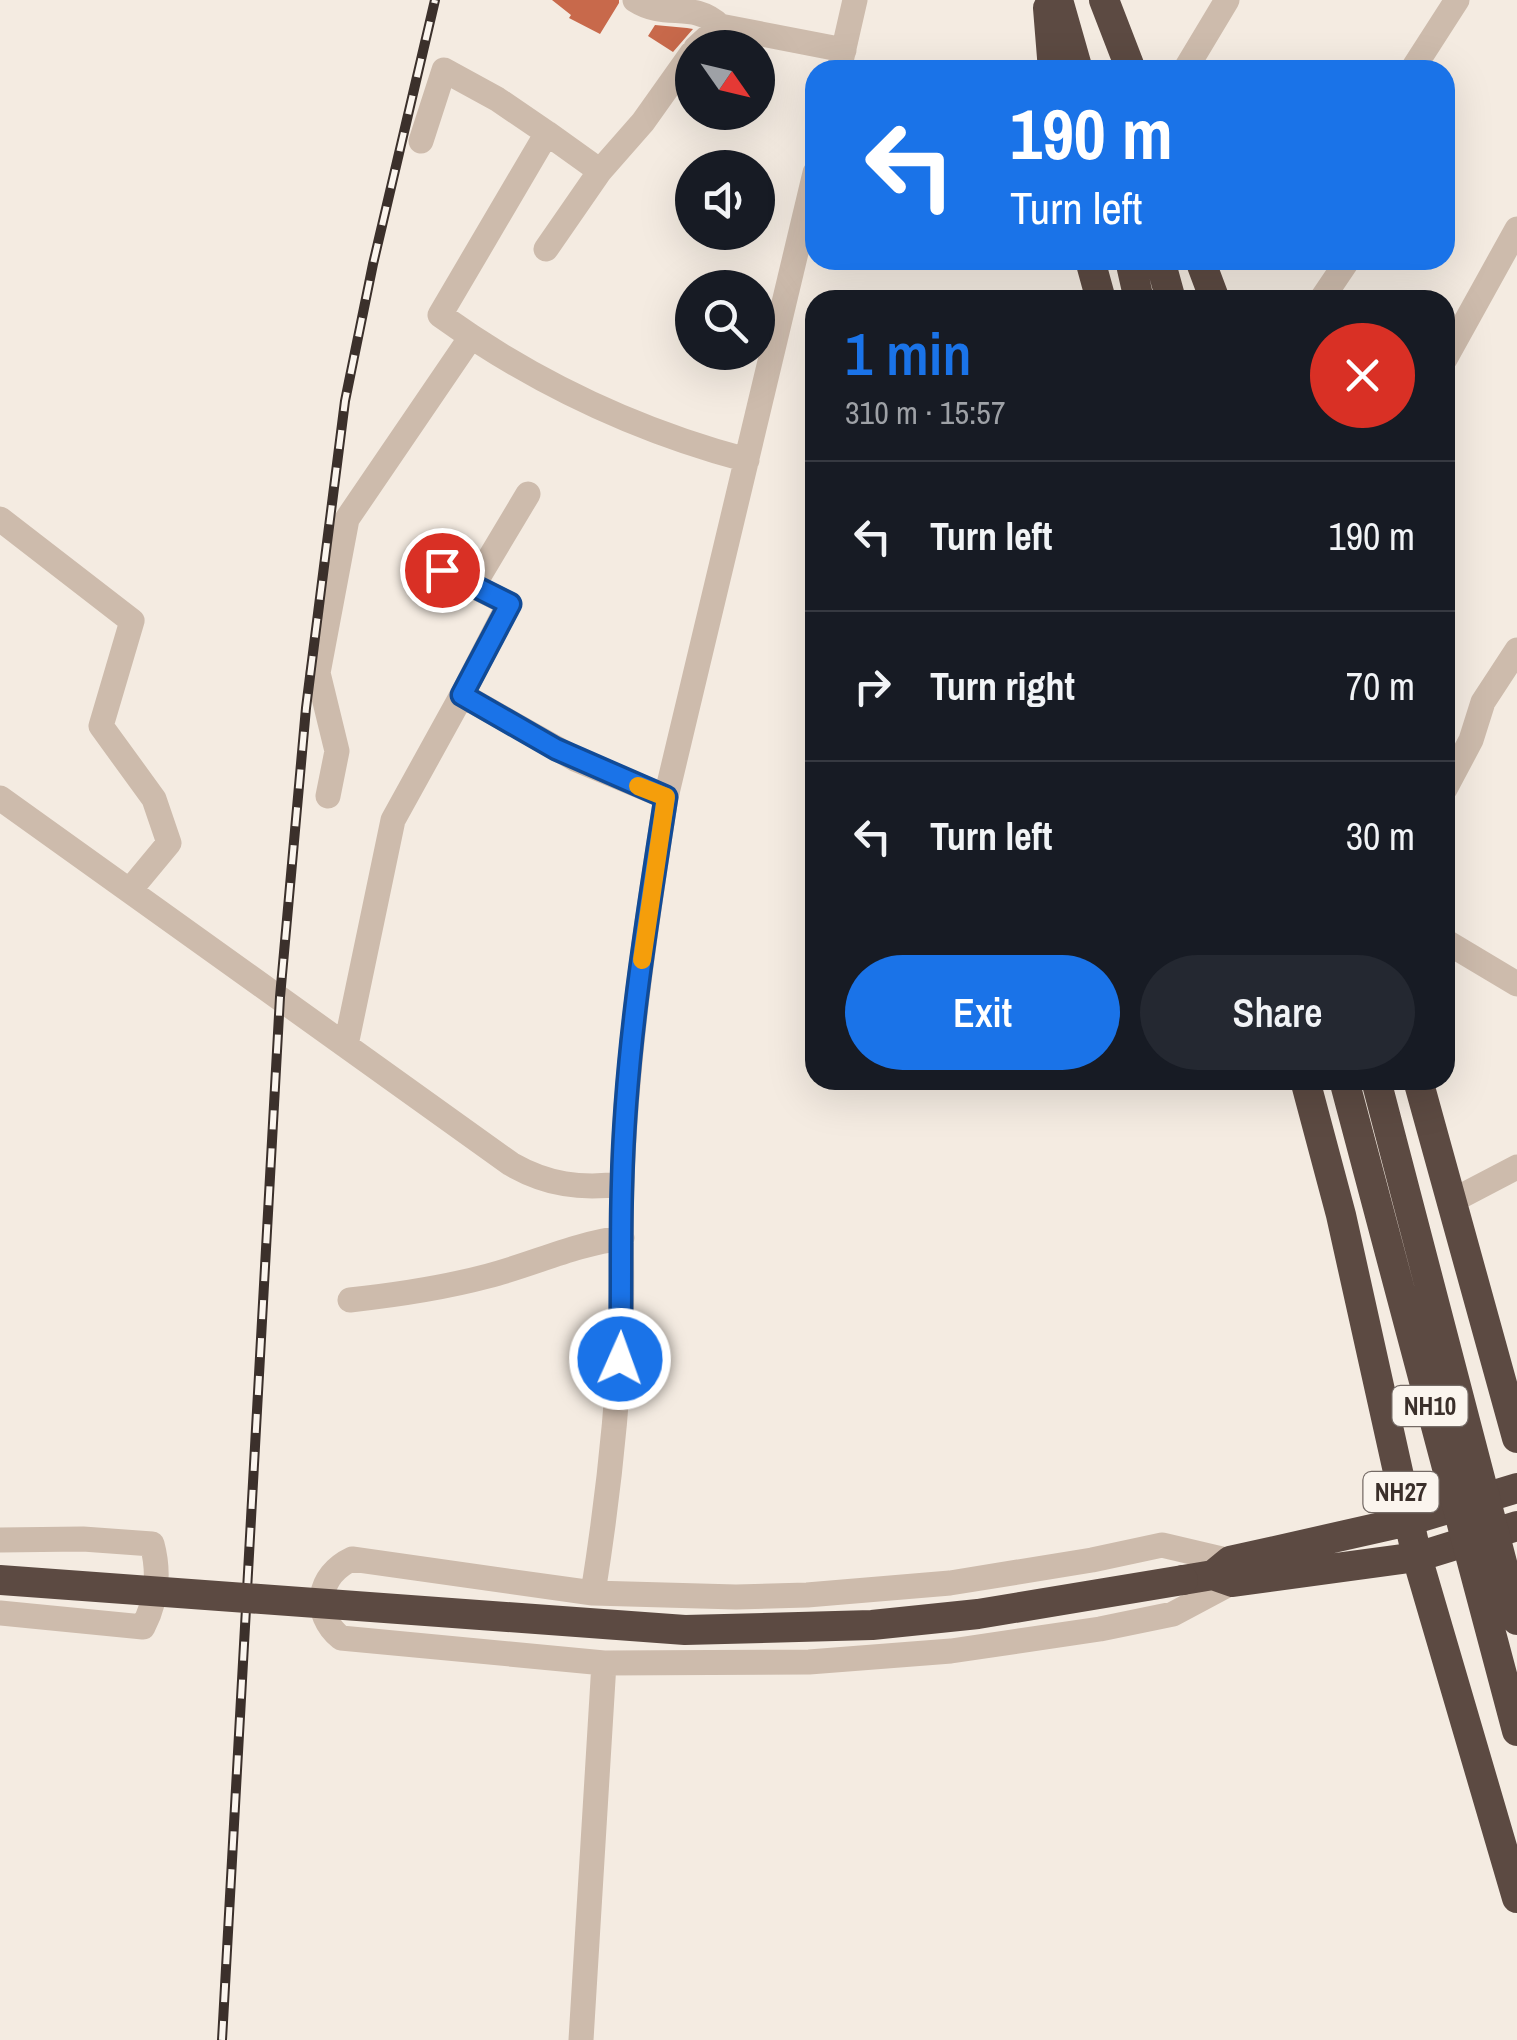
<!DOCTYPE html>
<meta charset="utf-8">
<style>
:root{--surface:#171b24;--page:#242831;--text:#f1f3f6;--muted:#9ea1a6;--line:#363941;--accent:#1a73e8}
body{margin:0;font-family:"Archivo Narrow",sans-serif;background:var(--page);color:var(--text);height:100vh;display:flex;flex-direction:column;font-size:38px;white-space:nowrap}
*{box-sizing:border-box;margin:0}
p{font-size:32px;color:var(--muted)}
.icon{flex:none;width:55px;height:55px;fill:none;stroke:currentColor;stroke-width:2;stroke-linecap:round;stroke-linejoin:round}
.map{position:relative;flex:1;overflow:hidden}
.drawer{position:absolute;left:805px;top:290px;width:650px;height:800px;display:flex;flex-direction:column;background:var(--surface);border-radius:30px;box-shadow:0 10px 40px #0002}
.drawer>*{flex:none}
.hud{position:absolute;left:805px;top:60px;width:650px;height:210px;border-radius:30px;box-shadow:0 10px 40px #0002;background:#1a73e8;color:#fff;overflow:hidden}
.needle{width:65px;rotate:124deg}
.buttons{position:absolute;left:675px;top:30px;display:grid;gap:20px}
.buttons a{display:grid;place-items:center;width:100px;height:100px;border-radius:50%;background:var(--surface);box-shadow:0 10px 40px #0002;font-size:50px}
.pin{position:absolute;display:grid;place-items:center;width:85px;height:85px;color:#fff;margin:-42px;border:5px solid #fff;border-radius:50%;box-shadow:0 2px 10px #0007}
.me{position:absolute;width:110px;margin:-55px;rotate:2deg;stroke-linejoin:round;filter:drop-shadow(0 0 8px #0008)}
.turn{display:flex;align-items:center;gap:35px;height:210px;padding:0 40px;font-size:45px}
.turn .icon{width:130px;height:130px;stroke-width:2.5}
.turn b{display:block;font-size:70px;line-height:85px}
.round{display:grid;place-items:center;flex:none;width:105px;height:105px;border-radius:52px;background:var(--page)}
.overview{display:flex;align-items:center;justify-content:space-between;height:170px;padding:0 40px}
h1{font-size:60px;font-weight:600;line-height:75px;color:var(--accent)}
.button{display:flex;gap:20px;margin-top:auto;padding:20px 40px}
.button a{flex:1;height:115px;border-radius:60px;background:var(--accent);color:#fff;font-size:40px;font-weight:600;line-height:115px;text-align:center}
.button a+a{background:var(--page);color:var(--text)}
ul{padding:0;list-style:none}
li{display:flex;align-items:center;gap:30px;height:150px;padding:0 40px;border-top:2px solid var(--line)}
li div{flex:1}
li b{display:block;font-size:38px}
li em{font-style:normal}
.map>svg:first-child{display:block}
.building{fill:#c8694b}
.lines{fill:none;stroke-linecap:round;stroke-linejoin:round}
.minor{stroke:#cdbbac;stroke-width:25}
.highway{stroke:#5c4a42;stroke-width:30}
.rail-casing{stroke:#3b302b;stroke-width:10}
.rail{stroke:#fbf5ee;stroke-width:6;stroke-dasharray:19;stroke-linecap:butt}
.highway-bridge{stroke:#5c4a42;stroke-width:30}
.route-casing{stroke:#114b97;stroke-width:25}
.route{stroke:#1a73e8;stroke-width:18}
.slow{stroke:#f59e0b;stroke-width:18}
.labels{text-anchor:middle;dominant-baseline:central;stroke-width:8;stroke-linejoin:round;paint-order:stroke}
.shield{fill:#fbf5ee;stroke:#756b66;stroke-width:2.5}
.shield-label{font-size:25px;font-weight:bold;fill:#3b302b}
</style>
<div class="map">
<svg width="1517" height="2040" viewBox="0 0 1517 2040">
<rect width="100%" height="100%" fill="#f4ebe1"/>
<!-- building -->
<path class="building" d="M 552,0 L 619,0 L 619,3 L 600,34 L 569,18 L 571,15 Z
M 655,25 L 687,28 L 693,29 L 673,52 L 648,36 Z"/>
<g class="lines">
<!-- minor -->
<path class="minor" d="M 635,0 C 666,20 693,0 720,26
M 696,48 L 720,26 L 844,50
M 839,70 L 855,0
M 1185,70 L 1227,0
M 1412,70 L 1457,0
M 547,133 L 600,171
M 421,141 L 444,70 L 497,99 L 547,133 L 440,315 C 535,383 634,430 747,460
M 546,249 L 600,171 L 643,122 L 692,53
M 1321,300 L 1348,260
M 1445,359 L 1517,229
M 0,519 L 132,621 L 101,726 L 154,799 L 169,843 L 130,890
M 442,570 L 509,604 L 462,695 L 577,760 L 666,797
M 473,586 L 528,494
M 1445,789 L 1471,740 L 1483,702 L 1517,650
M 328,796 L 337,751 L 318,673 L 347,519 L 471,337
M 0,798 L 511,1164 C 548,1185 580,1189 622,1184
M 1445,941 L 1517,984
M 346,1045 L 393,820 L 462,695
M 1452,1201 L 1517,1167
M 350,1300 C 396,1295 443,1288 488,1276 C 534,1264 575,1244 622,1238
M 0,1540 L 83,1539 L 152,1544 C 160,1574 157,1600 143,1627 L 0,1613
M 1230,1561 L 1162,1545 L 1092,1560 L 950,1583 L 807,1595 L 736,1597 L 593,1593 L 352,1559 C 318,1575 311,1613 341,1638 L 604,1663 L 809,1662 L 951,1651 L 1100,1629 L 1173,1614 L 1233,1582
M 593,1593 C 607,1505 617,1417 621,1328 C 623,1280 620,1231 622,1183 C 626,1054 646,925 666,797 L 815,173
M 581,2040 L 604,1663"/>
<!-- highway -->
<path class="highway" d="M 1058,0 L 1078,70
M 1104,0 L 1131,70
M 1048,8 L 1053,70
M 1090,260 L 1101,300
M 1130,260 L 1139,300
M 1160,260 L 1171,300
M 1200,260 L 1215,300
M 1305,1080 L 1341,1215 L 1417,1557 L 1517,1898
M 1418,1080 L 1517,1438
M 1213,1575 L 1233,1582 L 1417,1557 L 1517,1526
M 1183,1580 L 1213,1575 L 1230,1561 L 1408,1521 L 1517,1488"/>
<defs>
<path id="rail" d="M 222,2040 L 280,997 L 306,708 L 345,401 L 373,264 L 435,0"/>
</defs>
<!-- rail casing -->
<use href="#rail" class="rail-casing"/>
<!-- rail -->
<use href="#rail" class="rail"/>
<!-- highway-bridge -->
<path class="highway-bridge" d="M 1344,1080 L 1517,1731
M 1376,1080 L 1517,1620
M 0,1580 L 685,1630 L 872,1625 L 978,1614 L 1183,1580"/>
</g>
<g class="lines">
<defs>
<path id="route" d="M 442,570 L 510,604 L 462,695 L 556,749 L 666,797 C 646,925 625,1054 622,1184 C 620,1242 622,1301 620,1359"/>
</defs>
<!-- route casing -->
<use href="#route" class="route-casing"/>
<!-- route -->
<use href="#route" class="route"/>
<!-- slow -->
<path class="slow" d="M 638,786 L 666,797 L 642,960"/>
</g>
<g class="labels">
<!-- shield labels -->
<g class="shield">
<rect x="1392.5" y="1386" width="75" height="40" rx="8"/>
<rect x="1363.5" y="1472" width="75" height="40" rx="8"/>
</g>
<g class="shield-label">
<text x="1430" y="1406">NH10</text>
<text x="1401" y="1492">NH27</text>
</g>
</g>
</svg>
<div class="buttons">
<a><svg class="needle" viewBox="-14 -14 28 28"><path d="M0-13l5 13h-10z" fill="#e53935"/><path d="M0 13l5-13h-10z" fill="#9ea1a6"/></svg></a>
<a><svg class="icon" aria-label="sound" viewBox="0 0 24 24"><path d="M4 9h4l5-4v14l-5-4H4zM17 9q2 3 0 6"/></svg></a>
<a><svg class="icon" aria-label="search" viewBox="0 0 24 24"><circle cx="10" cy="10" r="6"/><path d="M15 15l6 6"/></svg></a>
</div>
<div class="pin" style="left:442px;top:570px;background:#d93025"><svg class="icon" aria-label="arrive" viewBox="0 0 24 24"><path d="M6 21V4h12l-3 4 3 4H6"/></svg></div>
<svg class="me" style="left:620px;top:1359px" viewBox="-20 -20 40 40"><circle r="17" fill="#1a73e8" stroke="#fff" stroke-width="3"/><path d="M0-11L8 9 0 5-8 9z" fill="#fff"/></svg>
<div class="hud">
<div class="turn"><svg class="icon" aria-label="left" viewBox="0 0 24 24"><path d="M17 20v-9H6M10 6l-5 5 5 5"/></svg><div><b>190 m</b>Turn left</div></div>
</div>
<section class="drawer">
<div class="overview"><div><h1>1 min</h1><p>310 m · 15:57</p></div><a class="round" style="background:#d93025;color:#fff"><svg class="icon" aria-label="close" viewBox="0 0 24 24"><path d="M6 6l12 12M18 6L6 18"/></svg></a></div>
<ul>
<li><svg class="icon" aria-label="left" viewBox="0 0 24 24"><path d="M17 20v-9H6M10 6l-5 5 5 5"/></svg><div><b>Turn left</b></div><em>190 m</em></li>
<li><svg class="icon" aria-label="right" viewBox="0 0 24 24"><path d="M7 20v-9h11M14 6l5 5-5 5"/></svg><div><b>Turn right</b></div><em>70 m</em></li>
<li><svg class="icon" aria-label="left" viewBox="0 0 24 24"><path d="M17 20v-9H6M10 6l-5 5 5 5"/></svg><div><b>Turn left</b></div><em>30 m</em></li>
</ul>
<div class="button"><a>Exit</a><a>Share</a></div>
</section>
</div>
